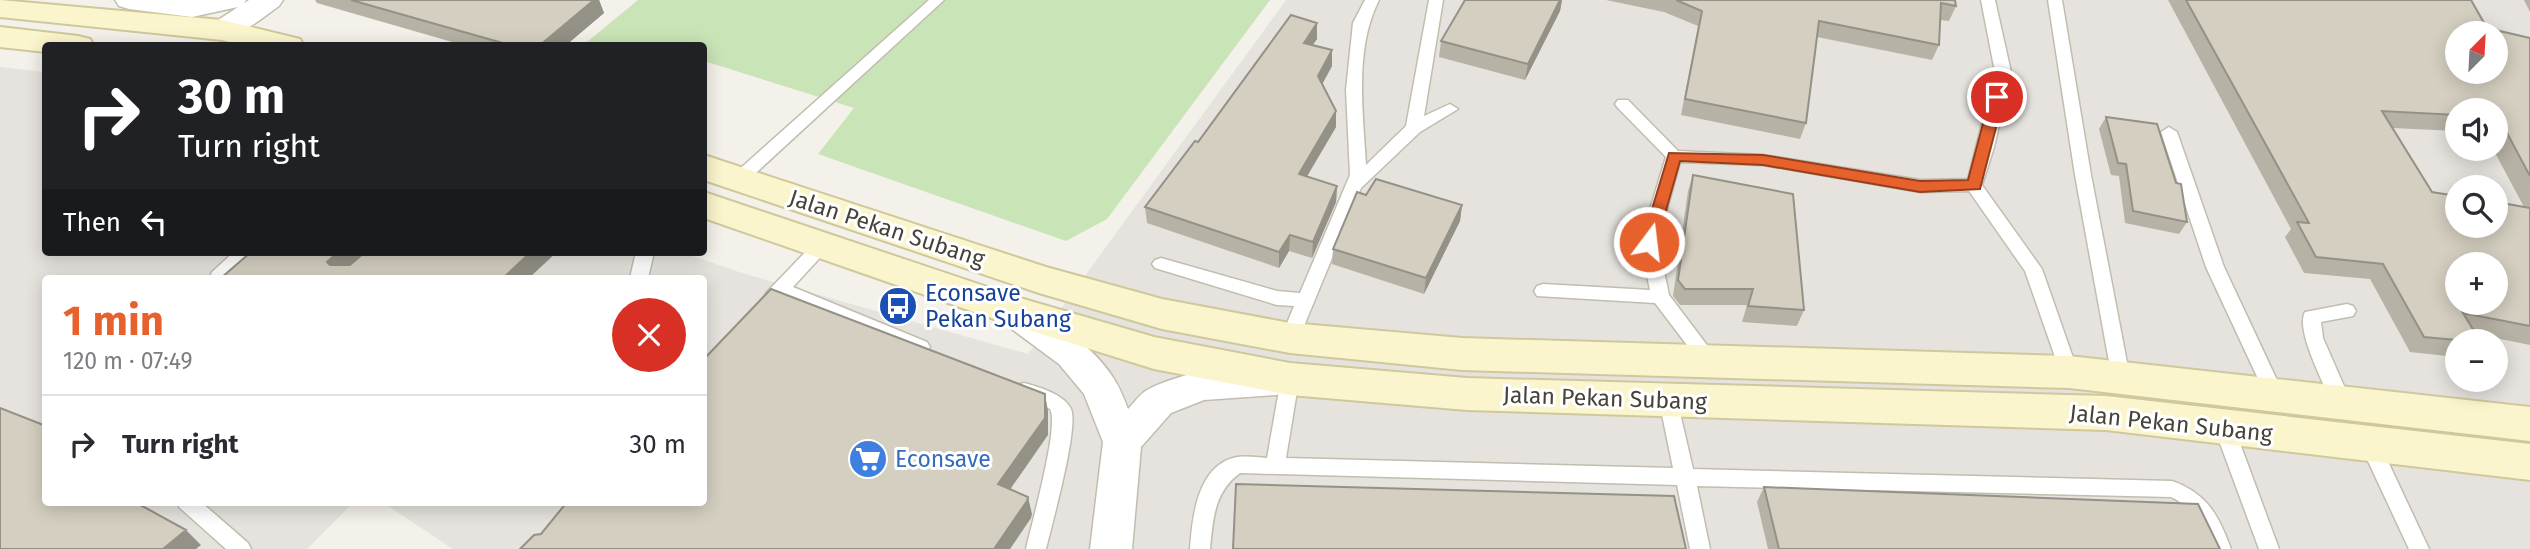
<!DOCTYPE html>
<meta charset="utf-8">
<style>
:root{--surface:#fff;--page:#f2f2f3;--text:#2b2b33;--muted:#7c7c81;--line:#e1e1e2;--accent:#e7612c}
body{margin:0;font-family:"Fira Sans",sans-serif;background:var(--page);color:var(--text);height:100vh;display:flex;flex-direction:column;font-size:26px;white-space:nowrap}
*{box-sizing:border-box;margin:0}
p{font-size:23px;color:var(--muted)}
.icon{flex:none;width:38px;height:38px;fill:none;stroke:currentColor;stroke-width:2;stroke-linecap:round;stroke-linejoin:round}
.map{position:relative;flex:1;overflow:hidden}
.sheet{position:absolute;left:42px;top:275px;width:665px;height:231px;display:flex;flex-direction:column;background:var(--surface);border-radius:7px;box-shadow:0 4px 18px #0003}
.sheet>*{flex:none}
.hud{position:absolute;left:42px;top:42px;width:665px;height:214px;border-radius:7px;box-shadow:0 4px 18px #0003;background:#202124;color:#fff;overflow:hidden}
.needle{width:46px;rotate:24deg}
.buttons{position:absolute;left:2445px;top:21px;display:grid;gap:14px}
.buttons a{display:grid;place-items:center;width:63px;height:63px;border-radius:50%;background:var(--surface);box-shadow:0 4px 18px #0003;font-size:35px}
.pin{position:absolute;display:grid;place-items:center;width:60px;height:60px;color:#fff;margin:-30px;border:4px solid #fff;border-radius:50%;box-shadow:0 2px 7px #0007}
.me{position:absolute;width:77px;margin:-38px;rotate:15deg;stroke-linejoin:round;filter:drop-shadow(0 0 5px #0008)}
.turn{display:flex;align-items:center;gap:24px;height:147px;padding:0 21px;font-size:32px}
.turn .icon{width:91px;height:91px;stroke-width:2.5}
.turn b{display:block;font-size:49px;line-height:60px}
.then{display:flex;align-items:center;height:66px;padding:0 21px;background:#0003;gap:14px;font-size:26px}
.round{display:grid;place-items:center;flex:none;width:74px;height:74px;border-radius:37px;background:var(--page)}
.overview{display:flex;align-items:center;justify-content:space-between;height:119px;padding:0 21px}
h1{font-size:42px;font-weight:700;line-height:52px;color:var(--accent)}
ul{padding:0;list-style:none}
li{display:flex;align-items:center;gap:21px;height:98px;padding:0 21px;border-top:2px solid var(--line)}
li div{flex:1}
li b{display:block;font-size:26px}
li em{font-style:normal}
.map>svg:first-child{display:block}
.industrial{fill:#e6e3de;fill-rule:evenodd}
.green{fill:#c9e4b6}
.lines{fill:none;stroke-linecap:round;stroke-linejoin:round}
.lane-casing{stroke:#c1bdaf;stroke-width:3}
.street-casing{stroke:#c1bdaf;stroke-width:3}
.secondary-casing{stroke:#cfc89d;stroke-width:4}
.lane{fill:#fff;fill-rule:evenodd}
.street{fill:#fff;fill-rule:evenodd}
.secondary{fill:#faf5cc;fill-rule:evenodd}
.wall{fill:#b6b2a5;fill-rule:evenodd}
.shaded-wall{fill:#949186}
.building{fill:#d4cfc0;stroke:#949186;stroke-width:2;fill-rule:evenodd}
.route{fill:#e7612c;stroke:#963f1d;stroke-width:2}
.labels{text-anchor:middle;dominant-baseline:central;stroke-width:6;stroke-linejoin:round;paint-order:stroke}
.street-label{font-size:23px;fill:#464338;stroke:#fff}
.transit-label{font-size:23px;fill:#164399;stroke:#fff;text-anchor:start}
.shop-label{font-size:23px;fill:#366cbe;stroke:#fff;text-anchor:start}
</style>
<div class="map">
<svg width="2530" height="549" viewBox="0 0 2530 549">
<rect width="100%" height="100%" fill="#f3f1e9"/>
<!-- industrial -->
<path class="industrial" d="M 1286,0 L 2530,0 L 2530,549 L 453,549 L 382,502 L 704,502 L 704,278 L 46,278 L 46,502 L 354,502 L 307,549 L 0,549 L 0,67 L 45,72 L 46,252 L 681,252 L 742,273 L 1028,354 ZM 2457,33 L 2496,33 L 2496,72 L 2457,72 ZM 2457,110 L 2496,110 L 2496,149 L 2457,149 ZM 2457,187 L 2496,187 L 2496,226 L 2457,226 ZM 2457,264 L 2496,264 L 2496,303 L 2457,303 ZM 2457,341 L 2496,341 L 2496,380 L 2457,380 Z"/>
<!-- green -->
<path class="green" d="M 638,0 L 1270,0 L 1107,219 L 1066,241 L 818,154 L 854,108 L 704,61 L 704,46 L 582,46 Z"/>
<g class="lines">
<defs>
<path id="lane" d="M 929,0 L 944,0 L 745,183 L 733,183 L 731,179 L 733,175 Z
M 1365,0 L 1379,0 C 1354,49 1363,111 1366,165 L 1406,126 L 1429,0 L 1443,0 L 1424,116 L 1450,104 L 1458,109 L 1420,132 L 1361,188 L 1299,338 L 1296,343 L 1284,343 L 1281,338 L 1294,306 L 1277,305 L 1155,268 L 1152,264 L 1155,260 L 1161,258 L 1277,291 L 1300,293 L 1350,175 L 1346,90 L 1353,23 Z
M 1981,0 L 1995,0 L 2011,72 L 1994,147 L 1982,185 L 2042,269 L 2078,372 L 2076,377 L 2069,379 L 2062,377 L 2025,271 L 1969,191 L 1920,192 L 1763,165 L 1680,162 L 1658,242 L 1669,295 L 1719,361 L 1717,366 L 1703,366 L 1655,303 L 1537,296 L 1534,291 L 1537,286 L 1543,284 L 1650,290 L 1640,242 L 1666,157 L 1618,108 L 1615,104 L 1618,100 L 1628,100 L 1678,151 L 1763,155 L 1920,180 L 1968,179 L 1995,72 Z
M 2048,0 L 2062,0 L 2091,175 L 2130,378 L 2128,383 L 2121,385 L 2114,383 L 2112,378 L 2075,175 Z
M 2169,127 L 2177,132 L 2224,267 L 2283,393 L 2281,398 L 2274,400 L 2267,398 L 2206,267 L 2161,132 Z
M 821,240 L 827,242 L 830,246 L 827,250 L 793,287 L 927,342 L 930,347 L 927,352 L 915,352 L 783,298 L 773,304 L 767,302 L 764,297 L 767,292 L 815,242 Z
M 234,252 L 254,252 L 228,278 L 210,278 L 212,272 Z
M 636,252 L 654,252 L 648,278 L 630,278 Z
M 2347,304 L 2353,306 L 2356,311 L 2353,316 L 2321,322 L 2323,338 L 2351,402 L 2348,407 L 2341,410 L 2334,407 L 2331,402 C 2324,383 2295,330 2305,312 Z
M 1290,372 L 1297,374 L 1299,379 L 1286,458 L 1673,468 L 1659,400 L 1661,395 L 1668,392 L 1675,395 L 1677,400 L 1693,469 L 2172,481 C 2207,493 2219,516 2231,549 L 2211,549 C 2203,526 2194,508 2171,497 L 1697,486 L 1710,549 L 1690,549 L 1677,485 L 1240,473 C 1214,492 1213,519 1210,549 L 1190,549 C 1192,519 1197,468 1233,458 C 1243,455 1256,457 1267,458 L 1281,379 L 1283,374 Z
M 1024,383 C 1039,387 1064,394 1071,409 C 1079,427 1052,524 1046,549 L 1026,549 C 1031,526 1060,424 1050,409 L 1017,395 L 1015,390 L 1017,385 Z
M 2224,419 L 2231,421 L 2234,427 L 2279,549 L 2259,549 L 2214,427 L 2217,421 Z
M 2370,436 L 2377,438 L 2429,549 L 2409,549 L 2360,444 L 2363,438 Z
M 177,502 L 201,502 L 248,543 L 251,549 L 226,549 L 180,508 Z"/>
<path id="street" d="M 115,0 L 246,0 L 244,3 L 249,0 L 283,0 L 279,6 C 260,19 236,42 212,36 L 207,30 L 212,24 L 238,7 L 192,17 L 129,9 L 119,6 Z
M 1011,297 C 1042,306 1097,350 1114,379 C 1120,388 1124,399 1128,409 C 1134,403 1140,394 1147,390 C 1181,372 1252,358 1289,370 L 1295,380 L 1289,390 L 1276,395 L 1204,400 L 1171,413 L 1141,447 L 1132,549 L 1090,549 L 1103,442 L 1084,394 L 1059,364 L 998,319 L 993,310 L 998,301 Z"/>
<path id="secondary" d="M 0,0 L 222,20 L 300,39 L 304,46 L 245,46 L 222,40 L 0,17 Z
M 0,27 L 78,36 L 90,39 L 94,46 L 46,46 L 46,52 L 0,47 Z
M 704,155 L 1046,267 L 1162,299 L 1290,323 L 1462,338 L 2069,356 L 2530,407 L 2530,441 L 2069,388 L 1462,370 L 1290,353 L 1162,329 L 1039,293 L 704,180 Z
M 704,192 L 1020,298 L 1154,337 L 1290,363 L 1467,378 L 2106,396 L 2530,444 L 2530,480 L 2106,430 L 1467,410 L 1290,395 L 1154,369 L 997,320 L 704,218 Z"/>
</defs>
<!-- lane casing -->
<use href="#lane" class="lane-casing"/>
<!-- street casing -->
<use href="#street" class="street-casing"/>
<!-- secondary casing -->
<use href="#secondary" class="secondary-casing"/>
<!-- lane -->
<use href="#lane" class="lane"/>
<!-- street -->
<use href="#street" class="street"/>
<!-- secondary -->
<use href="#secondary" class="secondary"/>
</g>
<!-- wall -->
<path class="wall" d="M 315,0 L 599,0 L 604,13 L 565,46 L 466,46 L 317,3 Z
M 1465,0 L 1562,0 L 1560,11 L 1525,80 L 1439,57 L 1441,41 Z
M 1606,0 L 1955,0 L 1956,6 L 1949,21 L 1940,20 L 1939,45 L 1932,60 L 1817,37 L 1806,123 L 1800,139 L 1681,115 L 1698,26 L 1664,12 Z
M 2168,0 L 2471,0 L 2487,28 L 2530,38 L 2530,345 L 2476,334 L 2480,341 L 2457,341 L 2457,357 L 2410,352 L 2370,279 L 2304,273 L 2285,237 L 2291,229 ZM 2457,110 L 2496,110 L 2496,149 L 2493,149 L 2524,207 L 2432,192 L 2392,128 L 2457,131 Z
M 2524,0 L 2530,0 L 2530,12 Z
M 1317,23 L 1317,39 L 1312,45 L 1332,66 L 1322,84 L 1336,111 L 1336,127 L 1307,176 L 1337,186 L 1336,202 L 1312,258 L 1289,251 L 1279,268 L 1147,223 L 1145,207 L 1198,142 Z
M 2106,117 L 2187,222 L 2179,234 L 2125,223 L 2119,176 L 2111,175 L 2099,129 Z
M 1693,175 L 1804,310 L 1797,326 L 1742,322 L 1747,305 L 1680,305 L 1673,296 L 1688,191 Z
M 1366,195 L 1462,205 L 1460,221 L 1424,294 L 1332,264 L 1333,249 Z
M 1764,487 L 2220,549 L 1768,549 L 1757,502 Z"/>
<!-- shaded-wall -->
<path class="shaded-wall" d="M 594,0 L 599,0 L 604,13 L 565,46 L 539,46 Z
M 1560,0 L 1562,0 L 1560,11 L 1525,80 L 1528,64 Z
M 1317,23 L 1317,39 L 1303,59 L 1304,43 Z
M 1332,50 L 1332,66 L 1318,92 L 1318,76 Z
M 1336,111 L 1336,127 L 1299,190 L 1299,174 Z
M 1337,186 L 1336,202 L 1312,258 L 1313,242 Z
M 1462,205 L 1460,221 L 1424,294 L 1426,278 Z
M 1290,235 L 1289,251 L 1279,268 L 1279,252 Z
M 338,252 L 365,252 L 338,278 L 327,262 Z
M 531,252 L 557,252 L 529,278 L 503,278 Z
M 1045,394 L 1048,411 L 1048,435 L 1002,501 L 998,484 Z
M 1028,497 L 1032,514 L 1031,518 L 1010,549 L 994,549 Z
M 186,530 L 201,545 L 196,549 L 163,549 Z"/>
<!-- building -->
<path class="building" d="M 351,0 L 594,0 L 539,46 L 513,46 Z
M 1465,0 L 1560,0 L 1528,64 L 1441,41 Z
M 1676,0 L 1955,0 L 1956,6 L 1941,3 L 1939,45 L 1819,21 L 1806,123 L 1685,99 L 1702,11 Z
M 2186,0 L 2471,0 L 2487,28 L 2530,38 L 2530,176 L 2498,116 L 2496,116 L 2496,110 L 2457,110 L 2457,115 L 2382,111 L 2432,192 L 2457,196 L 2457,226 L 2496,226 L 2496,202 L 2530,208 L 2530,326 L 2463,313 L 2480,341 L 2468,341 L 2424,337 L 2383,264 L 2316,257 L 2297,222 L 2309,223 ZM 2457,33 L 2496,33 L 2496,72 L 2457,72 ZM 2457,264 L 2496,264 L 2496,303 L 2457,303 Z
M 1291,15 L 1317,23 L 1304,43 L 1332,50 L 1318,76 L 1336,111 L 1299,174 L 1337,186 L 1313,242 L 1290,235 L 1279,252 L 1145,207 L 1195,141 L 1198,142 Z
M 2106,117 L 2157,124 L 2176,183 L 2181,184 L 2187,222 L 2133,211 L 2126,164 L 2118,163 Z
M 1693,175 L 1793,194 L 1804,310 L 1748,306 L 1753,289 L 1685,289 L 1678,280 Z
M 1376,179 L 1462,205 L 1426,278 L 1333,249 L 1357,192 L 1366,195 Z
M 251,252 L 338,252 L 327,262 L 330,265 L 350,265 L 365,252 L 531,252 L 503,278 L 221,278 Z
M 771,289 L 1045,394 L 1045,418 L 998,484 L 1028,497 L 1027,501 L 994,549 L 520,549 L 534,535 L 541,534 L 567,502 L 704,502 L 704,359 Z
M 0,408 L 46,426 L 46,502 L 135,502 L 186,530 L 163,549 L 0,549 Z
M 1236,484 L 1674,496 L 1686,549 L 1233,549 Z
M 1764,487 L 2198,504 L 2220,549 L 1779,549 Z"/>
<!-- route -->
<path class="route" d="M 1997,92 L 2004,97 L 1980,189 L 1920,192 L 1763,165 L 1680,161 L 1657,242 L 1649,248 L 1642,242 L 1669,153 L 1763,155 L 1920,181 L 1968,180 L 1990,97 Z"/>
<!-- icons -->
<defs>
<symbol id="bus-disc" viewBox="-11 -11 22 22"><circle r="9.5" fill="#1a4fb4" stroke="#fff"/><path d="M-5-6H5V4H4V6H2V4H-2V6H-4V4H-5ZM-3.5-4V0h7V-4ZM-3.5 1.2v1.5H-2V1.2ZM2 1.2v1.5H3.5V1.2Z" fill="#fff"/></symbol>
<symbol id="supermarket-disc" viewBox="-11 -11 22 22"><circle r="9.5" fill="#3f7fe0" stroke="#fff"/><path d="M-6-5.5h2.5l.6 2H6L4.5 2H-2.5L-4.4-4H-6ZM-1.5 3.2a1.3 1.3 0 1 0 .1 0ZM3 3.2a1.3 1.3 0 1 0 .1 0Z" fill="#fff"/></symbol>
</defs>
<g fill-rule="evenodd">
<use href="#bus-disc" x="876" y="284" width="44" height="44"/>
<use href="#supermarket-disc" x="846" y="437" width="44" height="44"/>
</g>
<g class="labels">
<!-- street labels -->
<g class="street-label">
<text transform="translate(887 228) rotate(18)">Jalan Pekan Subang</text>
<text transform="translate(1605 398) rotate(2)">Jalan Pekan Subang</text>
<text transform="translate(2171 423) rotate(6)">Jalan Pekan Subang</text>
</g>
<!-- transit labels -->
<g class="transit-label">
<text x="925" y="293">Econsave<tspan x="925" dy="26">Pekan Subang</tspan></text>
</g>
<!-- shop labels -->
<g class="shop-label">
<text x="895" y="459">Econsave</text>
</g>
</g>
</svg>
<div class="buttons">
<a><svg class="needle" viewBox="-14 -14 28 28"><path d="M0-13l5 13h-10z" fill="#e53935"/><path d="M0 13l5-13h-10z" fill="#7c7c81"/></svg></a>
<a><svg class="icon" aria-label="sound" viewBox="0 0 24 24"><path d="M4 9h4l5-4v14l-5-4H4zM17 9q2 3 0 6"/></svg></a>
<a><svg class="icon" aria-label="search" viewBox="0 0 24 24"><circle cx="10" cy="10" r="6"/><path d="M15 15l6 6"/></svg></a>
<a>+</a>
<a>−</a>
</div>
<div class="pin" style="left:1997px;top:97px;background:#d93025"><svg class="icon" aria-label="arrive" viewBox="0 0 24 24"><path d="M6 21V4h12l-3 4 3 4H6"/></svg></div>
<svg class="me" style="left:1649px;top:242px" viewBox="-20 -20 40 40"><circle r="17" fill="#e7612c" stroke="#fff" stroke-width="3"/><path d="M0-11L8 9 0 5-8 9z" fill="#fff"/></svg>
<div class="hud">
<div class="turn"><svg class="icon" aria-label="right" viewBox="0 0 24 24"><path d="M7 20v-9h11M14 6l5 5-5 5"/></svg><div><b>30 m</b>Turn right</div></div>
<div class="then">Then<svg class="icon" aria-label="left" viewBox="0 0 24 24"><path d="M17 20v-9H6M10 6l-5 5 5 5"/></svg></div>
</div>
<section class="sheet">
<div class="overview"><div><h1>1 min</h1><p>120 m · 07:49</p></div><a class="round" style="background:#d93025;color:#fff"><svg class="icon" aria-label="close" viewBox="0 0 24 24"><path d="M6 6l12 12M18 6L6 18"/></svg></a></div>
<ul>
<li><svg class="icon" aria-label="right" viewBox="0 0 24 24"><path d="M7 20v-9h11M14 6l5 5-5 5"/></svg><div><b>Turn right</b></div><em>30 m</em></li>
</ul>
</section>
</div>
